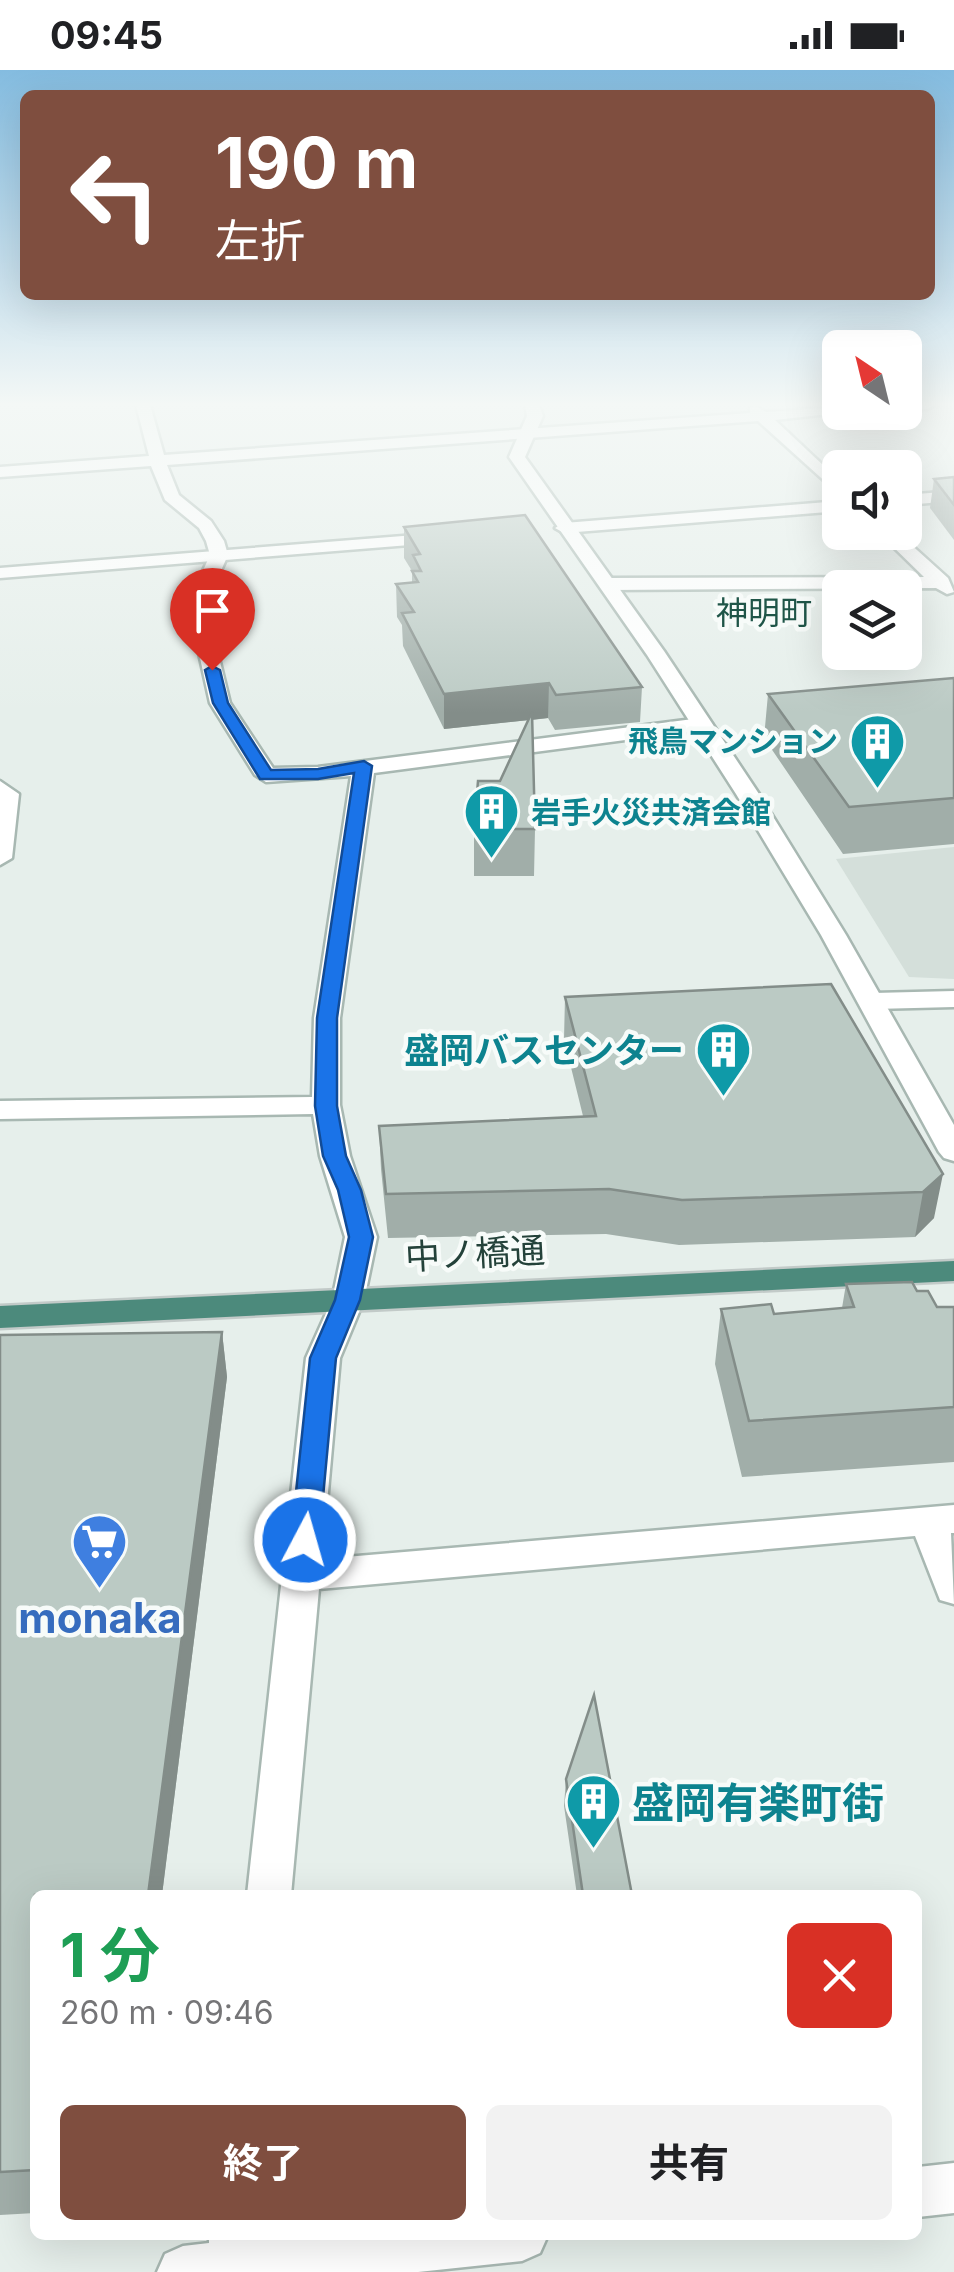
<!DOCTYPE html>
<html lang="ja">
<meta charset="utf-8">
<style>
:root{--surface:#fff;--page:#f2f2f2;--text:#202124;--muted:#757577;--accent:#7f4e3f}
body{margin:0;font-family:Inter,"Noto Sans JP",sans-serif;background:var(--page);color:var(--text);height:100vh;display:flex;flex-direction:column;font-size:38px;white-space:nowrap}
*{box-sizing:border-box;margin:0}
p{font-size:32px;color:var(--muted)}
.icon{flex:none;width:55px;height:55px;fill:none;stroke:currentColor;stroke-width:2;stroke-linecap:round;stroke-linejoin:round}
.map{position:relative;flex:1;overflow:hidden}
.drawer{position:absolute;left:30px;top:1820px;width:892px;height:350px;display:flex;flex-direction:column;background:var(--surface);border-radius:15px;box-shadow:0 10px 40px #0002}
.drawer>*{flex:none}
.banner{position:absolute;left:20px;top:20px;width:915px;height:210px;border-radius:15px;box-shadow:0 10px 40px #0002;background:#7f4e3f;color:#fff;overflow:hidden}
.needle{width:65px;rotate:325deg}
.tools{position:absolute;left:822px;top:260px;display:grid;gap:20px}
.tools a{display:grid;place-items:center;width:100px;height:100px;border-radius:15px;background:var(--surface);box-shadow:0 10px 40px #0002;font-size:50px}
.pin{position:absolute;display:grid;place-items:center;width:85px;height:85px;color:#fff;margin:-102px -42px;border-radius:50% 50% 50% 0;rotate:-45deg;box-shadow:0 0 10px #0007}
.pin .icon{rotate:45deg}
.me{position:absolute;width:110px;margin:-55px;rotate:6deg;stroke-linejoin:round;filter:drop-shadow(0 0 8px #0008)}
.turn{display:flex;align-items:center;gap:35px;height:210px;padding:0 30px;font-size:45px}
.turn .icon{width:130px;height:130px;stroke-width:2.5}
.turn b{display:block;font-size:70px;line-height:85px}
.round{display:grid;place-items:center;flex:none;width:105px;height:105px;border-radius:15px;background:var(--page)}
.head{display:flex;align-items:center;justify-content:space-between;height:170px;padding:0 30px}
h1{font-size:60px;font-weight:700;line-height:75px;color:#1e9e55}
.primary-button{display:flex;gap:20px;margin-top:auto;padding:20px 30px}
.primary-button a{flex:1;height:115px;border-radius:15px;background:var(--accent);color:#fff;font-size:40px;font-weight:700;line-height:115px;text-align:center}
.primary-button a+a{background:var(--page);color:var(--text)}
.status{display:flex;justify-content:space-between;align-items:center;height:70px;padding:0 50px;background:var(--surface);direction:ltr}
.status svg{height:28px;fill:currentColor}
.map>svg:first-child{display:block}
.built{fill:#d4dfda}
.lines{fill:none;stroke-linecap:round;stroke-linejoin:round}
.minor-casing{stroke:#a8b8b2;stroke-width:5}
.tertiary-casing{stroke:#a8b8b2;stroke-width:5}
.trunk-casing{stroke:#c2cac8;stroke-width:5}
.minor{fill:#fff;fill-rule:evenodd}
.tertiary{fill:#fff;fill-rule:evenodd}
.trunk{fill:#4c8a7c;fill-rule:evenodd}
.wall{fill:#a1aea9}
.shaded-wall{fill:#838d89}
.building{fill:#bbcac4;stroke:#838d89;stroke-width:2.5}
.route{fill:#1a73e8;stroke:#114b97;stroke-width:2.5}
.labels{text-anchor:middle;dominant-baseline:central;stroke-width:9;stroke-linejoin:round;paint-order:stroke}
.far-culture-label{font-size:30px;font-weight:bold;fill:#0d838f;stroke:#f7fbf9;text-anchor:end}
.far-neighbourhood-label{font-size:32px;fill:#1f5548;stroke:#f7fbf9}
.culture-label{font-size:35px;font-weight:bold;fill:#0d838f;stroke:#f7fbf9;text-anchor:end}
.street-label{font-size:35px;fill:#24423a;stroke:#f7fbf9}
.near-shop-label{font-size:42px;font-weight:bold;fill:#366cbe;stroke:#f7fbf9}
.near-culture-label{font-size:42px;font-weight:bold;fill:#0d838f;stroke:#f7fbf9;text-anchor:start}
</style>
<div class="status"><b>09:45</b><svg viewBox="0 0 49 12"><path d="M0 12V9h3v3zM5 12V6h3v6zM10 12V3h3v9zM15 12V0h3v12zM26 1h20v11H26zM47 4h2v5h-2z"/></svg></div>
<div class="map">
<svg width="954" height="2202" viewBox="0 0 954 2202">
<rect width="100%" height="100%" fill="#e6efeb"/>
<!-- built -->
<path class="built" d="M 954,777 L 954,909 L 909,907 L 836,789 Z"/>
<g class="lines">
<defs>
<path id="minor" d="M 136,335 L 150,335 L 164,385 L 750,343 L 750,337 L 755,336 L 766,342 L 840,337 L 840,342 L 846,342 L 775,350 L 840,411 L 840,425 L 758,351 L 167,395 L 179,425 L 211,451 L 224,471 L 228,485 L 206,534 L 230,633 L 273,698 L 318,697 L 701,648 L 712,654 L 701,660 L 374,703 L 340,948 L 340,1035 L 350,1086 L 377,1167 L 364,1230 L 340,1288 L 322,1489 L 954,1435 L 954,1463 L 951,1463 L 954,1534 L 940,1530 L 915,1466 L 319,1519 L 291,1825 L 247,1825 L 306,1288 L 332,1230 L 345,1167 L 320,1086 L 313,1044 L 0,1049 L 0,1031 L 312,1027 L 314,948 L 351,706 L 266,712 L 255,705 L 210,633 L 188,534 L 210,485 L 206,471 L 199,458 L 165,430 L 151,396 L 0,407 L 0,397 L 149,386 Z
M 905,335 L 934,335 L 927,339 L 905,340 Z
M 954,421 L 954,431 L 905,435 L 905,425 Z
M 840,431 L 840,441 L 564,463 L 555,458 L 564,453 Z
M 878,462 L 897,462 L 948,508 L 954,522 L 947,524 L 936,518 L 608,520 L 599,514 L 608,508 L 924,507 Z
M 0,711 L 19,724 L 12,788 L 0,795 Z
M 954,921 L 954,937 L 874,939 L 861,931 L 874,923 Z
M 954,2093 L 954,2143 L 918,2147 L 918,2097 Z
M 209,2165 L 548,2165 L 540,2183 L 522,2191 L 418,2202 L 157,2202 L 165,2184 L 183,2176 L 209,2173 Z"/>
<path id="tertiary" d="M 525,335 L 539,335 L 543,346 L 525,387 L 664,581 L 759,724 L 846,865 L 954,1055 L 954,1091 L 944,1088 L 939,1082 L 821,865 L 736,724 L 647,585 L 509,387 L 527,346 Z
M 441,463 L 447,464 L 447,472 L 0,508 L 0,498 Z"/>
<path id="trunk" d="M 954,1191 L 954,1211 L 0,1258 L 0,1236 Z"/>
</defs>
<!-- minor casing -->
<use href="#minor" class="minor-casing"/>
<!-- tertiary casing -->
<use href="#tertiary" class="tertiary-casing"/>
<!-- trunk casing -->
<use href="#trunk" class="trunk-casing"/>
<!-- minor -->
<use href="#minor" class="minor"/>
<!-- tertiary -->
<use href="#tertiary" class="tertiary"/>
<!-- trunk -->
<use href="#trunk" class="trunk"/>
</g>
<!-- wall -->
<path class="wall" d="M 954,407 L 954,470 L 930,438 L 934,409 Z
M 404,457 L 642,617 L 640,652 L 555,660 L 548,648 L 532,650 L 535,759 L 534,806 L 474,806 L 474,759 L 500,711 L 529,650 L 444,659 L 403,576 L 402,555 L 397,547 L 396,514 L 412,512 L 412,501 L 404,488 Z
M 954,608 L 954,774 L 843,784 L 764,668 L 768,624 Z
M 831,914 L 934,1148 L 915,1167 L 679,1175 L 606,1164 L 388,1168 L 381,1099 L 379,1056 L 583,1046 L 564,969 L 565,927 Z
M 846,1214 L 917,1221 L 937,1237 L 954,1237 L 954,1392 L 742,1407 L 715,1294 L 721,1239 L 774,1244 L 842,1238 Z
M 222,1262 L 227,1307 L 162,1825 L 35,1825 L 35,2143 L 0,2145 L 0,1265 Z
M 566,1709 L 632,1825 L 577,1825 L 564,1736 Z"/>
<!-- shaded-wall -->
<path class="shaded-wall" d="M 549,613 L 548,648 L 444,659 L 444,624 Z
M 943,1104 L 934,1148 L 915,1167 L 923,1122 Z
M 222,1262 L 227,1307 L 162,1825 L 148,1825 Z"/>
<!-- building -->
<path class="building" d="M 954,407 L 954,435 L 934,409 Z
M 525,445 L 642,617 L 556,625 L 549,613 L 444,624 L 402,543 L 414,542 L 396,514 L 418,512 L 412,501 L 421,501 L 413,485 L 420,484 L 404,457 Z
M 954,608 L 954,728 L 849,737 L 768,624 Z
M 532,642 L 535,759 L 474,759 L 478,711 L 500,711 Z
M 831,914 L 943,1104 L 923,1122 L 682,1130 L 609,1119 L 386,1124 L 379,1056 L 596,1046 L 565,927 Z
M 912,1212 L 917,1221 L 928,1221 L 937,1237 L 954,1237 L 954,1337 L 749,1351 L 721,1239 L 771,1234 L 774,1244 L 854,1237 L 846,1214 Z
M 222,1262 L 148,1825 L 35,1825 L 35,2100 L 0,2102 L 0,1265 Z
M 594,1625 L 632,1825 L 583,1825 L 566,1709 Z"/>
<!-- sky -->
<linearGradient id="sky" x2="0" y2="1"><stop stop-color="#84bce0"/><stop offset="0.52" stop-color="#f4f8f6"/><stop offset="1" stop-color="#f4f8f6" stop-opacity="0"/></linearGradient>
<rect width="954" height="643" fill="url(#sky)"/>
<!-- route -->
<path class="route" d="M 212,596 L 220,600 L 228,633 L 271,700 L 318,699 L 364,691 L 372,696 L 337,948 L 337,1036 L 346,1086 L 361,1120 L 373,1167 L 360,1230 L 336,1288 L 319,1470 L 315,1477 L 305,1480 L 295,1477 L 291,1470 L 310,1288 L 335,1230 L 349,1167 L 338,1120 L 323,1086 L 315,1036 L 317,948 L 354,703 L 318,709 L 260,709 L 213,633 L 205,600 Z"/>
<!-- icons -->
<defs>
<symbol id="building-pin" viewBox="-11 -11 22 30"><path d="M0 17L-7.5 6A9.5 9.5 0 1 1 7.5 6Z" fill="#0f9aa8" stroke="#f7fbf9"/><path d="M-4-6H4V6H1V3H-1V6H-4ZM-2.5-4.3h1.7v1.8h-1.7ZM.8-4.3h1.7v1.8H.8ZM-2.5-1h1.7V.8h-1.7ZM.8-1h1.7V.8H.8Z" fill="#fff"/></symbol>
<symbol id="supermarket-pin" viewBox="-11 -11 22 30"><path d="M0 17L-7.5 6A9.5 9.5 0 1 1 7.5 6Z" fill="#3f7fe0" stroke="#f7fbf9"/><path d="M-6-5.5h2.5l.6 2H6L4.5 2H-2.5L-4.4-4H-6ZM-1.5 3.2a1.3 1.3 0 1 0 .1 0ZM3 3.2a1.3 1.3 0 1 0 .1 0Z" fill="#fff"/></symbol>
</defs>
<g fill-rule="evenodd">
<use href="#building-pin" x="846" y="640" width="63" height="86"/>
<use href="#building-pin" x="460" y="710" width="63" height="86"/>
<use href="#building-pin" x="692" y="948" width="63" height="86"/>
<use href="#supermarket-pin" x="68" y="1440" width="63" height="86"/>
<use href="#building-pin" x="562" y="1700" width="63" height="86"/>
</g>
<g class="labels">
<!-- far-culture labels -->
<g class="far-culture-label">
<text x="838" y="671">飛鳥マンション</text>
<text x="531" y="742" text-anchor="start">岩手火災共済会館</text>
</g>
<!-- far-neighbourhood labels -->
<g class="far-neighbourhood-label">
<text x="764" y="542">神明町</text>
</g>
<!-- culture labels -->
<g class="culture-label">
<text x="684" y="980">盛岡バスセンター</text>
</g>
<!-- street labels -->
<g class="street-label">
<text transform="translate(475 1183) rotate(-3)">中ノ橋通</text>
</g>
<!-- near-shop labels -->
<g class="near-shop-label">
<text x="100" y="1547">monaka</text>
</g>
<!-- near-culture labels -->
<g class="near-culture-label">
<text x="632" y="1732">盛岡有楽町街</text>
</g>
</g>
</svg>
<div class="tools">
<a><svg class="needle" viewBox="-14 -14 28 28"><path d="M0-13l5 13h-10z" fill="#e53935"/><path d="M0 13l5-13h-10z" fill="#757577"/></svg></a>
<a><svg class="icon" aria-label="sound" viewBox="0 0 24 24"><path d="M4 9h4l5-4v14l-5-4H4zM17 9q2 3 0 6"/></svg></a>
<a><svg class="icon" aria-label="layers" viewBox="0 0 24 24"><path d="M12 4l9 5-9 5-9-5zM3 14l9 5 9-5"/></svg></a>
</div>
<div class="pin" style="left:212px;top:600px;background:#d93025"><svg class="icon" aria-label="arrive" viewBox="0 0 24 24"><path d="M6 21V4h12l-3 4 3 4H6"/></svg></div>
<svg class="me" style="left:305px;top:1470px" viewBox="-20 -20 40 40"><circle r="17" fill="#1a73e8" stroke="#fff" stroke-width="3"/><path d="M0-11L8 9 0 5-8 9z" fill="#fff"/></svg>
<div class="banner">
<div class="turn"><svg class="icon" aria-label="left" viewBox="0 0 24 24"><path d="M17 20v-9H6M10 6l-5 5 5 5"/></svg><div><b>190 m</b>左折</div></div>
</div>
<section class="drawer">
<div class="head"><div><h1>1 分</h1><p>260 m · 09:46</p></div><a class="round" style="background:#d93025;color:#fff"><svg class="icon" aria-label="close" viewBox="0 0 24 24"><path d="M6 6l12 12M18 6L6 18"/></svg></a></div>
<div class="primary-button"><a>終了</a><a>共有</a></div>
</section>
</div>
